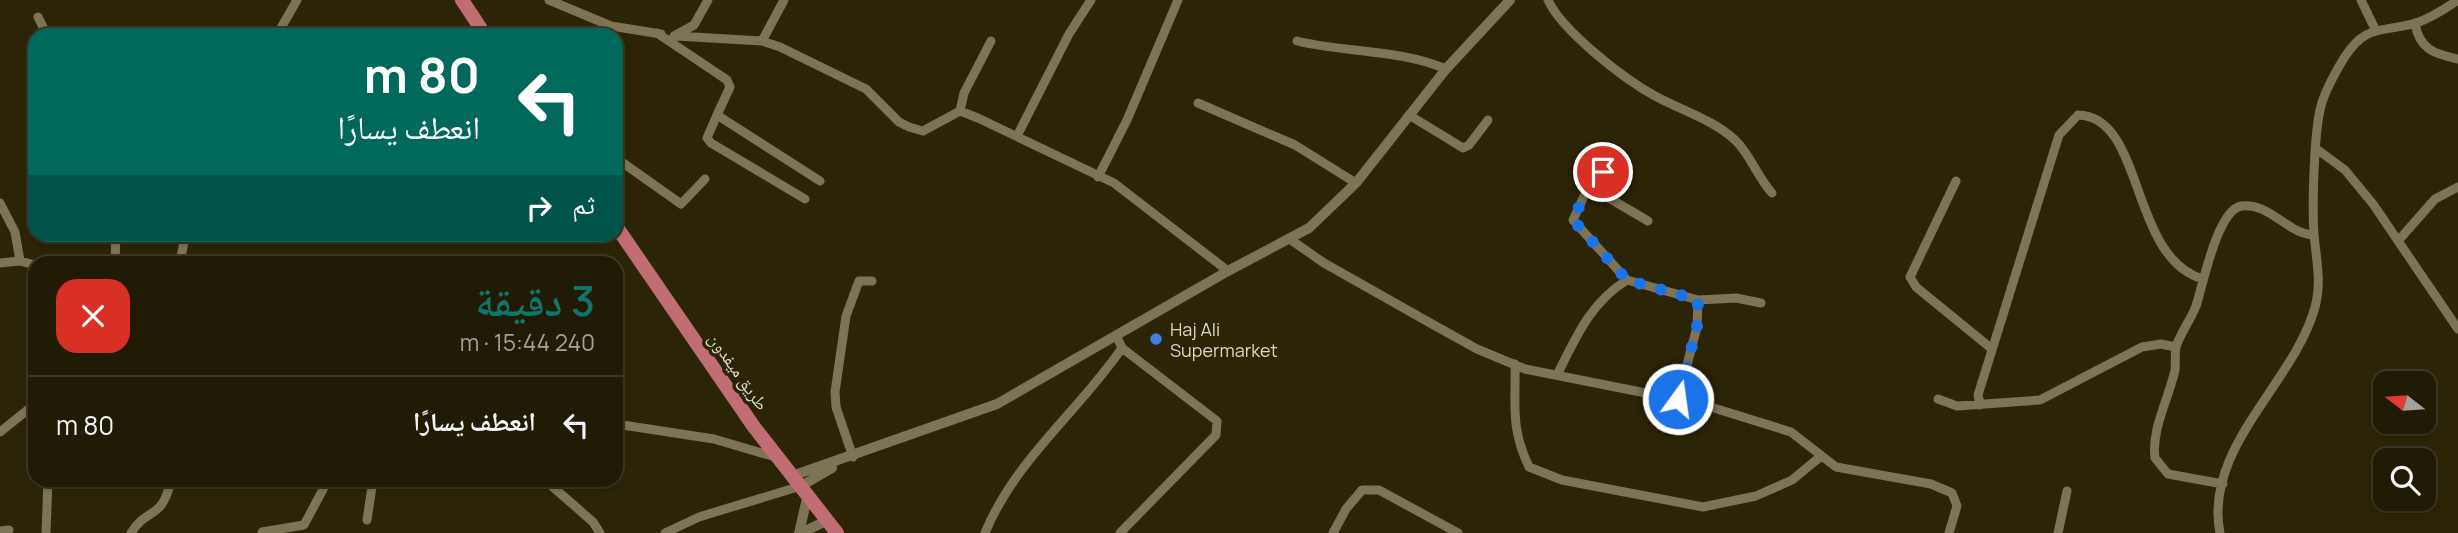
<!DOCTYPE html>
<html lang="ar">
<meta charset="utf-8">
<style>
:root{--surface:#211b05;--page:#29240f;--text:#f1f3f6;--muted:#a2a19a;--line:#3e3927;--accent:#0f766e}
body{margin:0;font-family:Manrope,"Noto Naskh Arabic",sans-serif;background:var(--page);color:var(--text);direction:rtl;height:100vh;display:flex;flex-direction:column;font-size:26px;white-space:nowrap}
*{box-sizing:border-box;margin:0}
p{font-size:23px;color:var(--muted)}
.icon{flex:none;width:38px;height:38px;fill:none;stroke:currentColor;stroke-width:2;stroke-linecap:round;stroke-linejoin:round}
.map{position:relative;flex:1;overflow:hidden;direction:ltr}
.panel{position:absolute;left:28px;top:256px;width:595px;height:231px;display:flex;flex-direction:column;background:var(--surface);border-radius:21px;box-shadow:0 2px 5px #0004,0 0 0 2px var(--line);direction:rtl}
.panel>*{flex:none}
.top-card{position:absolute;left:28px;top:28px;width:595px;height:214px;border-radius:21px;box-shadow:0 2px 5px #0004,0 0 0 2px var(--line);direction:rtl;background:#00695c;color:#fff;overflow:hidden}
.needle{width:46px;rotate:287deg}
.fabs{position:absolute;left:2373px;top:371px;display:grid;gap:14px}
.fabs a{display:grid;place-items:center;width:63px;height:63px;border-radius:14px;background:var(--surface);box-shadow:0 2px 5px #0004,0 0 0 2px var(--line);font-size:35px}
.pin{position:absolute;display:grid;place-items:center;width:60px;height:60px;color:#fff;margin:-30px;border:4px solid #fff;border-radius:50%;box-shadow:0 2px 7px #0007}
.me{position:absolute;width:77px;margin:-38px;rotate:14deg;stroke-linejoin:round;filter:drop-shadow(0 0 5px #0008)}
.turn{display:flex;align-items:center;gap:24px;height:147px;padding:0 28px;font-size:32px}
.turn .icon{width:91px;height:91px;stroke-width:2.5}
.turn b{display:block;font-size:49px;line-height:60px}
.then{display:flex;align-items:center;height:66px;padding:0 28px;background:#0003;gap:14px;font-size:26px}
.round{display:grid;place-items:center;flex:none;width:74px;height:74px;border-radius:21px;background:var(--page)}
.head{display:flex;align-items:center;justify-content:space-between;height:119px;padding:0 28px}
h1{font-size:42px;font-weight:600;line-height:52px;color:var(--accent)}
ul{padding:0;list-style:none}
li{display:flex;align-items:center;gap:21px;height:98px;padding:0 28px;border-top:2px solid var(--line)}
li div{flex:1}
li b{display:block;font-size:26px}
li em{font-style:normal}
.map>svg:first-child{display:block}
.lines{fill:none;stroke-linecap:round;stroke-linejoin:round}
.minor{stroke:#7d7355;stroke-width:9}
.tertiary{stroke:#7d7355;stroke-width:10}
.primary{stroke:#c16d74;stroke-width:14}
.route{stroke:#1a73e8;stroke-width:12;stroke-dasharray:0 21.6}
.shop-dot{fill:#3f7fe0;stroke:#2c2407;stroke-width:2.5}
.labels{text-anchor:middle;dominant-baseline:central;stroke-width:7;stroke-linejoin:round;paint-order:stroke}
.poi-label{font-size:18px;fill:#dcd7c7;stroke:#2c2407;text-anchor:start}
.street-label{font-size:18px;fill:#dcd7c7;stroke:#2c2407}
</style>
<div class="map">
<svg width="2458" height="533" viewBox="0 0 2458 533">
<rect width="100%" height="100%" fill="#2c2407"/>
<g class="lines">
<!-- minor -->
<path class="minor" d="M 549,0 L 611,26 L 661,34
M 1548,0 C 1562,31 1624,79 1655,96 C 1681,110 1714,120 1735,140 C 1751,155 1757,177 1772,193
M 2361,0 L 2375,29
M 38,17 L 47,35
M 2415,23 C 2419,49 2434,54 2458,59
M 657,33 L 727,80 L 730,87 L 717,115 L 820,181
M 277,35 L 297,0
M 674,36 L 694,25 L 708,0
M 676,36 L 762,41 L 780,47 L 866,89 L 899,122 L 909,127 L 923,131 L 960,111 L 978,118 L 1114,183 L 1228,271
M 762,41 L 784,0
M 1297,41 C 1346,53 1399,49 1446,69
M 1198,103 L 1295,145 L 1356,183
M 960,111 L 964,93 L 991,41
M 717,115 L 707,138 L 711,143 L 805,199
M 1409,115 L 1463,148 L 1469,145 L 1488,120
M 1017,136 L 1069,34 L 1091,0
M 2318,150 L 2345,170 L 2373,204 L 2458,329
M 616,158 L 681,204 L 705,179
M 1603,172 L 1584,196 L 1573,220 L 1627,280
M 1098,177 L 1127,120 L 1178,0
M 1956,181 L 1910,277 L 1916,287 L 1992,349
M 1592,188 L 1648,221
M 0,203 L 15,232 L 20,261
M 1291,240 L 1324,263 L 1432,324 L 1477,349 L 1525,369 L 1701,404 L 1791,432 L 1836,467 L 1931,484 L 1952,493 L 1957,506 L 1949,533
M 2398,241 L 2435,199 L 2458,187
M 115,262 L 116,234
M 180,262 L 185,237
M 0,263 L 20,261 L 35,265
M 1698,300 L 1736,298 L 1761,303
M 1116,335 L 1122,348 L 1217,421 L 1216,435 L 1120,533
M 1515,364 C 1516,406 1510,427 1529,467 L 1562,480 L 1703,507 L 1756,496 L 1792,480 L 1820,457
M 1558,373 C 1576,337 1591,302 1627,280 L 1698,300 L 1697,327 L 1678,399
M 1938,399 L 1957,406 L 2040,400 L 2142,347 L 2161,344 L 2175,347
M 1980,405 L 1978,395 L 2059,135 L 2078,115 C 2145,116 2129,258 2203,279
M 616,424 L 714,439 L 775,457
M 0,432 L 35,404
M 853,457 L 836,407 L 835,392 L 846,316 L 859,281 L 872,281
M 545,480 L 593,522 L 600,533
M 2223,484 L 2168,474 L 2155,458 C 2151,430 2169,398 2175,370 C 2176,362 2174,352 2177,344 C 2182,331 2191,319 2196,306 C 2203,285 2217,211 2241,206 C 2270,202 2287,234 2314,235
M 367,520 L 373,480
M 0,531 L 9,530
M 262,532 L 304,525 L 328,480
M 46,533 L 48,480
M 131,533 C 148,506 162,521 171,480
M 665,533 L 699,517 L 801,486
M 985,533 C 1015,460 1078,412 1122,348
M 1333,533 L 1346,509 L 1362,490 L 1379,490 L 1458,533
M 2058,533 L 2067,491
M 2220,533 C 2203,448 2295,382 2315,307 C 2322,282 2316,259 2314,234 C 2312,205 2314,132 2321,106 C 2325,90 2335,73 2344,58 C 2366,23 2382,33 2416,23 C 2431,18 2445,9 2458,0"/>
<!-- tertiary -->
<path class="tertiary" d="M 792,476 L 997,404 L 1228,271 L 1309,228 L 1356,183 L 1446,69 L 1510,0
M 801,486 L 832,468
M 799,533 L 808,494
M 801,533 L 828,520"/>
<!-- primary -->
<path class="primary" d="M 462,0 L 485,35
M 616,226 L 754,427 L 837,533"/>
</g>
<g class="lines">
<!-- route -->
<path class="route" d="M 1603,172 L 1584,196 L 1573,220 L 1627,280 L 1698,300 L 1697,327 L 1678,399"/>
</g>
<!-- markers -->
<circle class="shop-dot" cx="1156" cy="339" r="7"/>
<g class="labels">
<!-- poi labels -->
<g class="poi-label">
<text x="1170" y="329">Haj Ali<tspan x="1170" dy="21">Supermarket</tspan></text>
</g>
<!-- street labels -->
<g class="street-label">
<text transform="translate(739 371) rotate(55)">طريق ميفدون</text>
</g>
</g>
</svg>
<div class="fabs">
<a><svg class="needle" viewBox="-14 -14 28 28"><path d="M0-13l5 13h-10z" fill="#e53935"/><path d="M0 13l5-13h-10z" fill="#a2a19a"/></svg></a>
<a><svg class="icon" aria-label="search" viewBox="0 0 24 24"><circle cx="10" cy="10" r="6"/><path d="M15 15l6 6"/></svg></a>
</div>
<div class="pin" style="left:1603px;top:172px;background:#d93025"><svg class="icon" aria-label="arrive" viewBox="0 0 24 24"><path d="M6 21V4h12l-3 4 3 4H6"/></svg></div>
<svg class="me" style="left:1678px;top:399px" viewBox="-20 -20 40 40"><circle r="17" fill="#1a73e8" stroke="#fff" stroke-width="3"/><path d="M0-11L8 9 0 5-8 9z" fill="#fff"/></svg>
<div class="top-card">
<div class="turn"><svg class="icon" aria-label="left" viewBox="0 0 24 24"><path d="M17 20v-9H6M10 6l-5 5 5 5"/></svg><div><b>80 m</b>انعطف يسارًا</div></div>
<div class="then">ثم<svg class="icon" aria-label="right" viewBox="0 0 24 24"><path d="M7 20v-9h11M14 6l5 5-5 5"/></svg></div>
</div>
<section class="panel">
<div class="head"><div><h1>3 دقيقة</h1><p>240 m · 15:44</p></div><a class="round" style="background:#d93025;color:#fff"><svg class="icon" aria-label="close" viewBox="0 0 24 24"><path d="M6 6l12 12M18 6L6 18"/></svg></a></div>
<ul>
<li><svg class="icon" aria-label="left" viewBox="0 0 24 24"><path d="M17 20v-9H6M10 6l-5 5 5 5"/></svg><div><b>انعطف يسارًا</b></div><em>80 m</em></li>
</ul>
</section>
</div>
